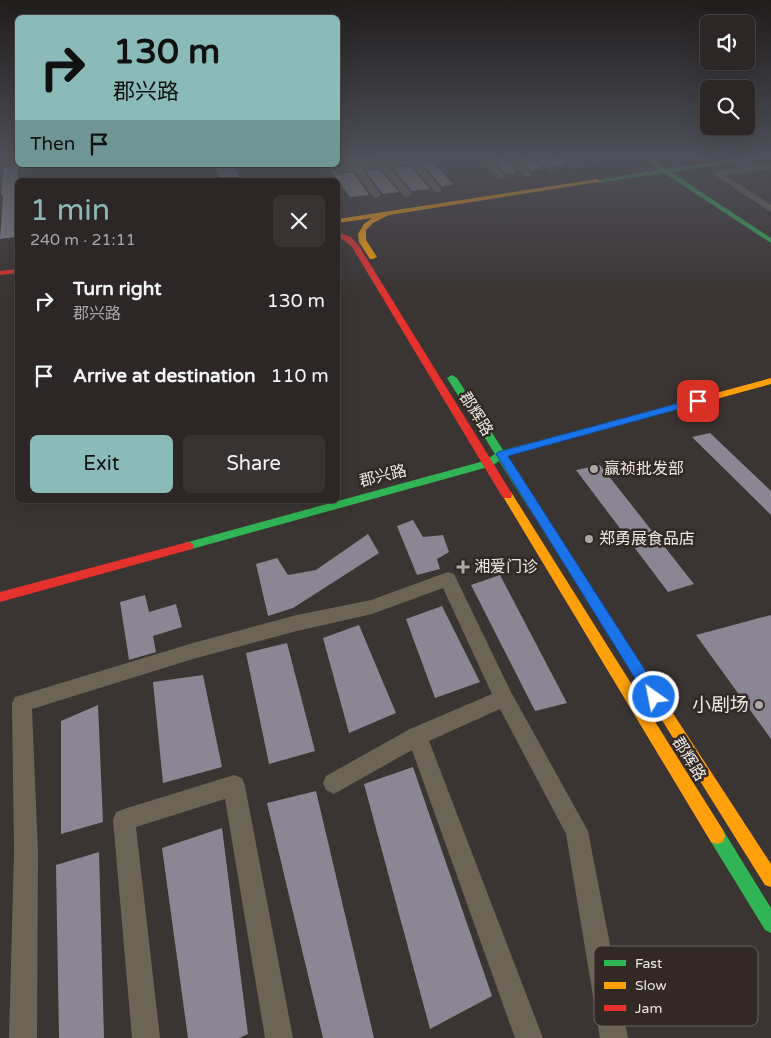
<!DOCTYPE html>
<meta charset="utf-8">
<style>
:root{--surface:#2c2726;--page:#383332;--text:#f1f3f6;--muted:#a6a5a7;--line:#484443;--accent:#8bbbb9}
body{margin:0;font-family:"Varela Round","Noto Sans SC",sans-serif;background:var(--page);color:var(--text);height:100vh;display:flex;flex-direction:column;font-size:19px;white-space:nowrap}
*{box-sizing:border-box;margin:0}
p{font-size:16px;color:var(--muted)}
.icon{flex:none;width:28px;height:28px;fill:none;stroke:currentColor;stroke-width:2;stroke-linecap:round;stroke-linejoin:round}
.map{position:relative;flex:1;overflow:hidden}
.panel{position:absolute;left:15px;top:178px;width:325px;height:325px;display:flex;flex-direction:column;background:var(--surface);border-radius:8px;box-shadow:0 5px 20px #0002,0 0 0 1px var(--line)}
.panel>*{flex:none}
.hud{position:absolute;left:15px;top:15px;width:325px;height:152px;border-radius:8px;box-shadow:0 5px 20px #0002,0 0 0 1px var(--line);background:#8bbbb9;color:#111;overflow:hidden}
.buttons{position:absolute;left:700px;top:15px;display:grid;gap:10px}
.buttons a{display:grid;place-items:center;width:55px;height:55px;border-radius:8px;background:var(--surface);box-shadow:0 5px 20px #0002,0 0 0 1px var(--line);font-size:25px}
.pin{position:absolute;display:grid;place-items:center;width:42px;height:42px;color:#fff;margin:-21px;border-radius:10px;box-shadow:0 2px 8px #0006}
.me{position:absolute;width:55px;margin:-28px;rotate:327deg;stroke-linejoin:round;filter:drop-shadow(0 0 4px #0008)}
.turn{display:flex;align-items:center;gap:18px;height:105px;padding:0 15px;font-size:22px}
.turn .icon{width:65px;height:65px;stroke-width:2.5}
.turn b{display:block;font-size:35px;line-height:42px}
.then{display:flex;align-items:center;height:48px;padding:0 15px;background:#0003;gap:10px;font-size:19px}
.round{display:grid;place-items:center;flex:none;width:52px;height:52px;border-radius:8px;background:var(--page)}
.head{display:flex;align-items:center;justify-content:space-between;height:85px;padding:0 15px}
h1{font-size:30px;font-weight:600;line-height:38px;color:var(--accent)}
.button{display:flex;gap:10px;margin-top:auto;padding:10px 15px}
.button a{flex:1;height:58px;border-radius:8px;background:var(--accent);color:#111;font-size:20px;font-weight:600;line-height:58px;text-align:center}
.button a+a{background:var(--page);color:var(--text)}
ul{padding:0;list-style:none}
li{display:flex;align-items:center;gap:15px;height:75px;padding:0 15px}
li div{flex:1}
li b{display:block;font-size:19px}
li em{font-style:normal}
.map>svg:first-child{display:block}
.building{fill:#8b8693}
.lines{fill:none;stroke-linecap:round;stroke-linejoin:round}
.street{fill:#6c6556;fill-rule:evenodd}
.fast{fill:#30b455;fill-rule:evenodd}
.slow{fill:#ff9f0a;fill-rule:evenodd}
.jam{fill:#e5322d;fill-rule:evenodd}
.route{fill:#1a73e8;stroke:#114b97}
.poi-dot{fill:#afa8a6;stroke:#322924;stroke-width:2}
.labels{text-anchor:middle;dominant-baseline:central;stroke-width:5;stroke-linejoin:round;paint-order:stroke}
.street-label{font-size:16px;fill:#eee7e4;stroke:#322924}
.poi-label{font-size:16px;fill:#eee7e4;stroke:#322924;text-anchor:start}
.near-poi-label{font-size:19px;fill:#eee7e4;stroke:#322924;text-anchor:end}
.key{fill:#322924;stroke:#6a625e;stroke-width:1}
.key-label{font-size:14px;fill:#eee7e4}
</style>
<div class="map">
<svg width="771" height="1038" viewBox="0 0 771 1038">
<rect width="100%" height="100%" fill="#3a3432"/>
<!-- building -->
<path class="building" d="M 346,157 L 380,157 L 380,160 L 343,164 Z
M 492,157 L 503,157 L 517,172 L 506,174 Z
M 516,157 L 532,157 L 542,169 L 531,170 Z
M 545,157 L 559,157 L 566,165 L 555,167 Z
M 433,163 L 453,184 L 442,187 L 423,164 Z
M 214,165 L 234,165 L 240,180 L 221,180 Z
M 18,166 L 18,231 L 15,232 L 15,237 L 0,239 L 3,195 L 1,195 L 4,167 Z
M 410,166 L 430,189 L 412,191 L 393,168 Z
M 379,169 L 399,192 L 383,194 L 365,170 Z
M 334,170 L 339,174 L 353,172 L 369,195 L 350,197 L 331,171 Z
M 710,433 L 771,491 L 771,515 L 692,437 Z
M 600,465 L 694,584 L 668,592 L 576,470 Z
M 413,520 L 423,537 L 443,535 L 449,552 L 437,559 L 440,569 L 417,575 L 397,526 Z
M 368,534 L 379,553 L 293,608 L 268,616 L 256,564 L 277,558 L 288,575 L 316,570 Z
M 500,575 L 567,703 L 535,711 L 471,585 Z
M 145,595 L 149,612 L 176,604 L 182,627 L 153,636 L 156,652 L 129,660 L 120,602 Z
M 442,606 L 480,682 L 435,698 L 406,619 Z
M 771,615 L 771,739 L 696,635 Z
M 359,625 L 396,713 L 349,733 L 323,638 Z
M 287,643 L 315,751 L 269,764 L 246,653 Z
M 203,675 L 222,767 L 163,783 L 153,682 Z
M 98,705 L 103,822 L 61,834 L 61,721 Z
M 413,767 L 492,996 L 430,1029 L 364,784 Z
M 316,791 L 374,1038 L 323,1038 L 267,803 Z
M 222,828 L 248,1034 L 239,1038 L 188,1038 L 162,848 Z
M 99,852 L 104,1038 L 59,1038 L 56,865 Z"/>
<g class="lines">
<!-- street -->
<path class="street" d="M 426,157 L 451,157 L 447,160 L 419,163 L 441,188 L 441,192 L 435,192 L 411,164 L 389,166 L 412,194 L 407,197 L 404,196 L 380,167 L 362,169 L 381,195 L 376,198 L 373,197 L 354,170 L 339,172 L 335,169 L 339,166 Z
M 480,157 L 489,157 L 497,164 L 498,168 L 506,177 L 504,179 L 498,179 Z
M 505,157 L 514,157 L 530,172 L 530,176 L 524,176 Z
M 534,157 L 543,157 L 555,170 L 551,173 L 548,172 Z
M 561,157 L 570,157 L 580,167 L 573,169 Z
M 589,157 L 598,157 L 602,161 L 595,163 Z
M 771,163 L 771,169 L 725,175 L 771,205 L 771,212 L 713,174 L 717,171 Z
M 448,572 L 454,574 L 511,692 L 588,831 L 628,1038 L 600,1038 L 566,834 L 500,709 L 429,741 L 543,1038 L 515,1038 L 412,750 L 334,794 L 326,790 L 323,783 L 326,776 L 410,729 L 492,694 L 443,588 L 372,614 L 297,631 L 193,659 L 32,709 L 38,852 L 37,1038 L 9,1038 L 14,852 L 12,703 L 15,697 L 193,643 L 297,615 L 371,600 Z
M 234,775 L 242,778 L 245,786 L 293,1038 L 265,1038 L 225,799 L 136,827 L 160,1038 L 132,1038 L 113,820 L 116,812 L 124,809 Z"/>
<!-- fast -->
<path class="fast" d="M 641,157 L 648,157 L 666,169 L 747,157 L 760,157 L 757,159 L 671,172 L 771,238 L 771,243 L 664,173 L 597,183 L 594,181 L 659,170 Z
M 452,375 L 457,378 L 503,450 L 576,431 L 581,434 L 580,436 L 507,456 L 583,575 L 585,578 L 583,581 L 575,581 L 499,461 L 492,466 L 188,550 L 184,549 L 182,546 L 184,543 L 188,542 L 484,461 L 495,454 L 447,378 Z
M 717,828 L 723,830 L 771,908 L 771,933 L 765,930 L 711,842 L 709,836 L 711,830 Z"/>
<!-- slow -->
<path class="slow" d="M 597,179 L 600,181 L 599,182 L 389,215 L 373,223 L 366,230 L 366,240 L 377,257 L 373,259 L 370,259 L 359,242 L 358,234 L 364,224 L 372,218 L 338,223 L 338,219 Z
M 771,378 L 771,384 L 576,437 L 571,434 L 572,432 Z
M 507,491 L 511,492 L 723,830 L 725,836 L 723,842 L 717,844 L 711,842 L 502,495 Z
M 579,573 L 583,575 L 771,864 L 771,887 L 765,885 L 575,581 L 573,578 L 575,575 Z"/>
<!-- jam -->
<path class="jam" d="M 338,232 L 351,237 L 359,246 L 511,492 L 512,495 L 511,498 L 503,498 L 352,247 L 345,241 L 338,237 Z
M 18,269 L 18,273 L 0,275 L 0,271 Z
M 188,542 L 192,543 L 194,546 L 192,549 L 0,602 L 0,592 Z"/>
</g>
<!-- sky -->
<linearGradient id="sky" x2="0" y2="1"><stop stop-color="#201d1c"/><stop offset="0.52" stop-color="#4f505a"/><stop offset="1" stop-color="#4f505a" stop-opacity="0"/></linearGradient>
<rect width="771" height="302" fill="url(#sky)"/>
<!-- route -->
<path class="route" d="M 698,398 L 701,399 L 701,403 L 508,456 L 659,692 L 661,697 L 659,701 L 654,703 L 649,701 L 496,454 L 498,452 Z"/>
<!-- markers -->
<g class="poi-dot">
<circle cx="594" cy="469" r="5"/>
<circle cx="589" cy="539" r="5"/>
<path d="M460.5 559.5h5v5h5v5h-5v5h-5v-5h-5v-5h5z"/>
<circle cx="759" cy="705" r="5"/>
</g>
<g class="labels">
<!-- street labels -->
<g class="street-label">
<text transform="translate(476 414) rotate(58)">郡辉路</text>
<text transform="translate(383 476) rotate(-14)">郡兴路</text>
<text transform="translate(689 759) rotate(58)">郡辉路</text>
</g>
<!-- poi labels -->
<g class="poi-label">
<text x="604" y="469">赢祯批发部</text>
<text x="599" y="539">郑勇展食品店</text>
<text x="474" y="567">湘爱门诊</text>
</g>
<!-- near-poi labels -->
<g class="near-poi-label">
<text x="749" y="705">小剧场</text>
</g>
</g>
<!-- legend -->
<rect x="594" y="946" width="164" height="80" rx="8" class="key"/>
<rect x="604" y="960" width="22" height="6" fill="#30b455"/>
<rect x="604" y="982" width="22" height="7" fill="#ff9f0a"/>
<rect x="604" y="1005" width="22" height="6" fill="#e5322d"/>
<g class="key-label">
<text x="635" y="968">Fast</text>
<text x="635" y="990">Slow</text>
<text x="635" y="1013">Jam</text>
</g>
</svg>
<div class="buttons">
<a><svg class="icon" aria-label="sound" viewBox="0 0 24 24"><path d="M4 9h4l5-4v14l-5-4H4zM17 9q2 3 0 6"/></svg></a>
<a><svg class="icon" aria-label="search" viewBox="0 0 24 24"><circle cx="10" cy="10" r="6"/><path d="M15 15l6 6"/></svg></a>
</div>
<div class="pin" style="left:698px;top:401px;background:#d93025"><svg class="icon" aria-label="arrive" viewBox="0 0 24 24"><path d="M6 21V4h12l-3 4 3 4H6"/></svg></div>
<svg class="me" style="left:654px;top:697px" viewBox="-20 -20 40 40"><circle r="17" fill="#1a73e8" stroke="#fff" stroke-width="3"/><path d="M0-11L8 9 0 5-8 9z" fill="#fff"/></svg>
<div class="hud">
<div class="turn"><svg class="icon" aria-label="right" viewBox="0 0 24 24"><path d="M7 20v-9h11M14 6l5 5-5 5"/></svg><div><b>130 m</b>郡兴路</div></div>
<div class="then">Then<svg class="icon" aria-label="arrive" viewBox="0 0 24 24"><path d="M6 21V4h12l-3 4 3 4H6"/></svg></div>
</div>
<section class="panel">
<div class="head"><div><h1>1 min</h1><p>240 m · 21:11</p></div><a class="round"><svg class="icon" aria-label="close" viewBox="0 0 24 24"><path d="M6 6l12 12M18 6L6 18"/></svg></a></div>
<ul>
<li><svg class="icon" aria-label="right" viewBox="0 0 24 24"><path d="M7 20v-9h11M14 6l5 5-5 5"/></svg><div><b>Turn right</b><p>郡兴路</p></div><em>130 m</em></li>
<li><svg class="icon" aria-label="arrive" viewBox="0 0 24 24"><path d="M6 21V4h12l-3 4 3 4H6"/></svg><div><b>Arrive at destination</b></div><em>110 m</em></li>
</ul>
<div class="button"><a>Exit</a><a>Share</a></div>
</section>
</div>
